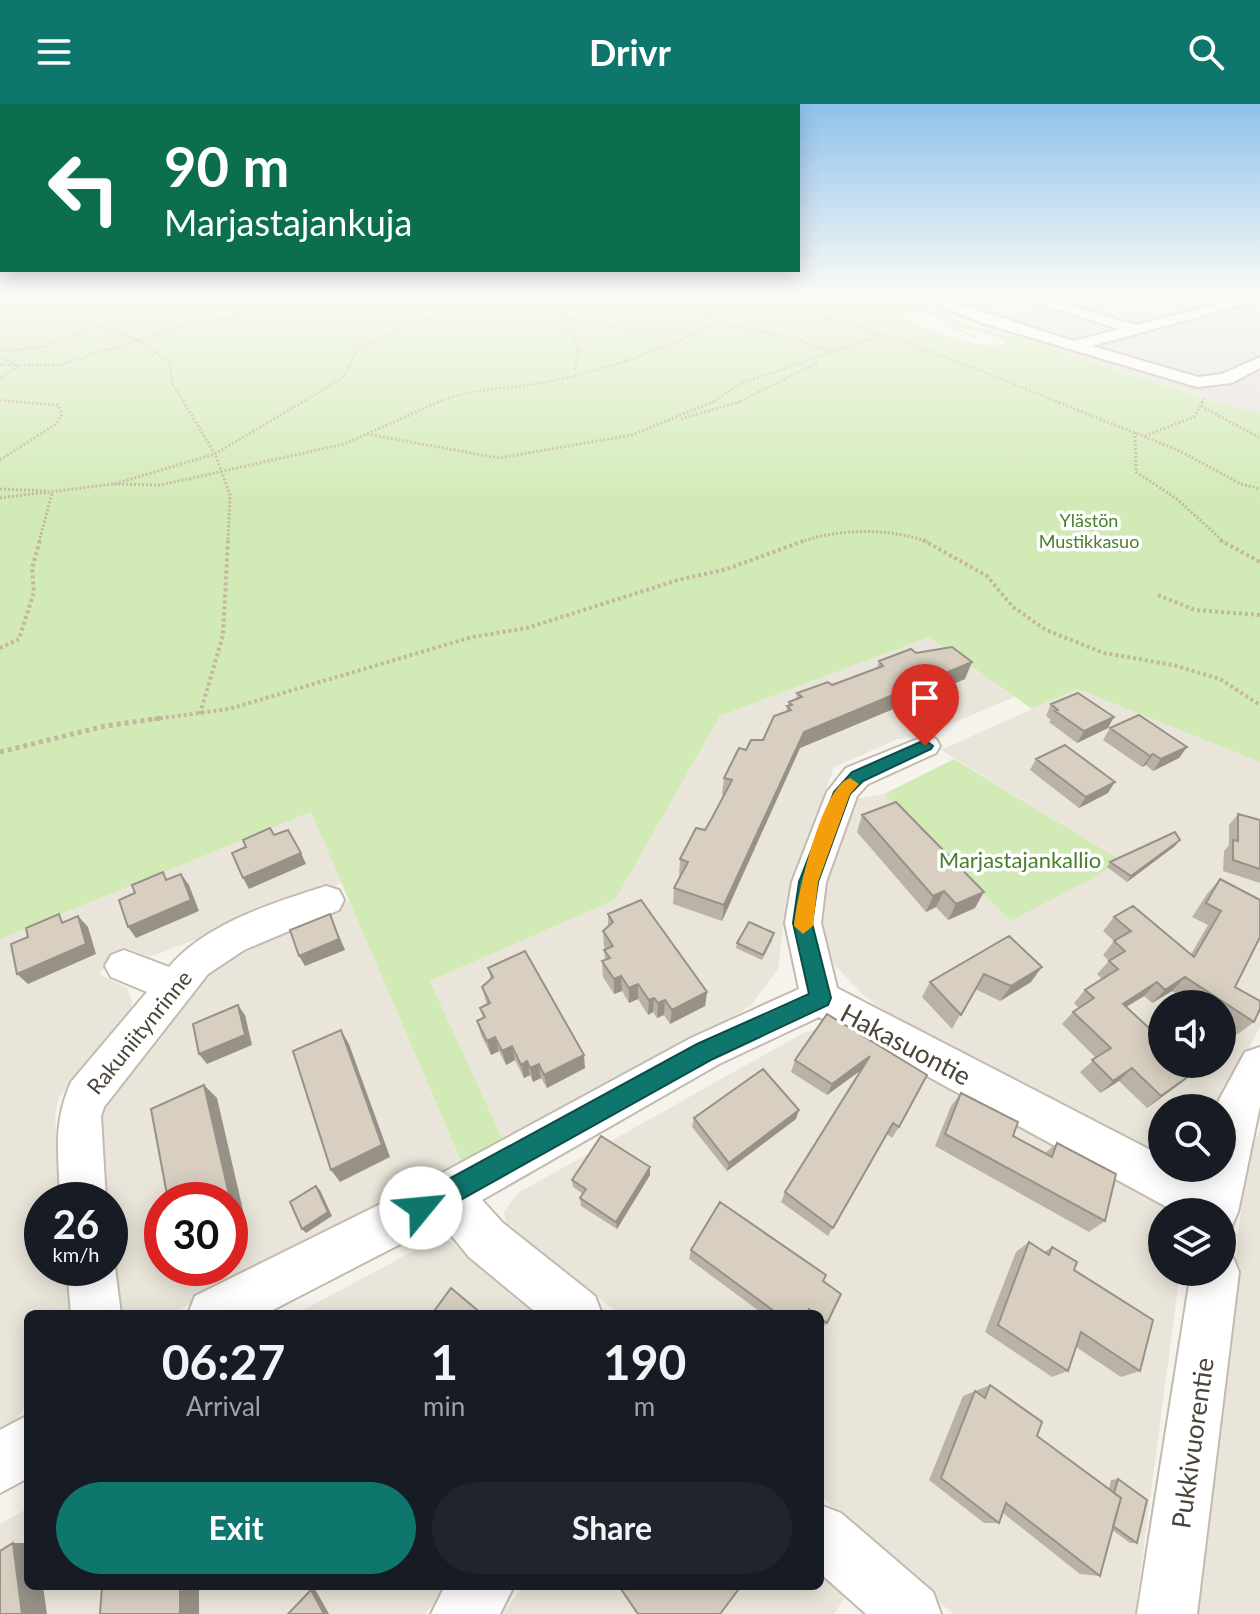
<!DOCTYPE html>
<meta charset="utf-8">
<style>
:root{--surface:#171b24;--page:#20242c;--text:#f1f3f6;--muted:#9ea1a6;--accent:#0f766e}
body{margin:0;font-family:Lato,sans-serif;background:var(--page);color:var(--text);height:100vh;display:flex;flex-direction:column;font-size:30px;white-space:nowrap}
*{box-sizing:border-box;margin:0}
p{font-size:26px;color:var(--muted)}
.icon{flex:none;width:44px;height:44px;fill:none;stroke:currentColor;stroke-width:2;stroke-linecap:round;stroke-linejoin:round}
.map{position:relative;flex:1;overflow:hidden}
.drawer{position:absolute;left:24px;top:1206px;width:800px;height:280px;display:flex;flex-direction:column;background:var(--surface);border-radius:12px;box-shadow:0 4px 20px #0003}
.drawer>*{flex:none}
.guide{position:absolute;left:0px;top:0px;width:800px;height:168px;box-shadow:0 4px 20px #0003;background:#0b6e4f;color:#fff;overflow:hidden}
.controls{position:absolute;left:1148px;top:886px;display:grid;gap:16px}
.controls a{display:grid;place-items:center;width:88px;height:88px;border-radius:50%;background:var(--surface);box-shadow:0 4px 20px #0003;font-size:40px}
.speed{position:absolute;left:24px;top:1078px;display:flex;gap:16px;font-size:40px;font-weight:700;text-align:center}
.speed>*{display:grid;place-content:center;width:104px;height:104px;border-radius:50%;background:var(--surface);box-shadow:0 4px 20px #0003;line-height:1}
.speed small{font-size:20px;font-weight:400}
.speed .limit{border:12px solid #d22;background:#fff;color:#111}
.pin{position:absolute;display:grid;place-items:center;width:68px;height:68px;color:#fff;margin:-82px -34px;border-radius:50% 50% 50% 0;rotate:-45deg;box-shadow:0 0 8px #0007}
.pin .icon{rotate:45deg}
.me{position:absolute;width:88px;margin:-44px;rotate:62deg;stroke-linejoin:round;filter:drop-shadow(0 0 6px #0008)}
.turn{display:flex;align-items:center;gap:28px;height:168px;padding:0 32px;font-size:36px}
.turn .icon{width:104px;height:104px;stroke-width:2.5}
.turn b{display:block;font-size:56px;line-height:68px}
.eta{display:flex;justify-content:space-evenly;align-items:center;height:136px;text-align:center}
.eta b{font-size:48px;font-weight:700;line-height:56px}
.action{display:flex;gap:16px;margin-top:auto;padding:16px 32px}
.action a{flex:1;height:92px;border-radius:48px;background:var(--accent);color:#fff;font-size:32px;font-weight:700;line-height:92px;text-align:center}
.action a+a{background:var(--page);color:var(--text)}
header{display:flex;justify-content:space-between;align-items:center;height:104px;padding:0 32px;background:var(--accent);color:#fff;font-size:36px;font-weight:700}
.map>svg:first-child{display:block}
.residential{fill:#eae5da;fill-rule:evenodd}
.industrial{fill:#e6e2dd}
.green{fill:#d2eab5;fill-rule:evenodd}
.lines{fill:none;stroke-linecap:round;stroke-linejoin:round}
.minor-casing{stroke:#c2bbae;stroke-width:4}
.path-far3{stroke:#c4b79f;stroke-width:2;stroke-dasharray:2 2;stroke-linecap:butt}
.path-far2{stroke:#c4b79f;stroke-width:3;stroke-dasharray:2 2;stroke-linecap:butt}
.path-far1{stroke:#c4b79f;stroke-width:4;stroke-dasharray:3 3;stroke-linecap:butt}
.path{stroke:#c4b79f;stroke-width:5;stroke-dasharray:4 4;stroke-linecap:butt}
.minor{fill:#fff;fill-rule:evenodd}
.wall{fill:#bab2a6}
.shaded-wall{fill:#979187}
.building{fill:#d8cfc1;stroke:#979187;stroke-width:2}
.route{fill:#0f766e;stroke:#0a4d48;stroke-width:2}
.slow{fill:#f59e0b}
.labels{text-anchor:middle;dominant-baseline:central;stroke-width:7;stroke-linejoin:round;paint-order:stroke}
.far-park-label{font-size:18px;fill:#4a7f2a;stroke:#fff}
.park-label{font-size:22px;fill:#4a7f2a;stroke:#fff}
.street-label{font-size:22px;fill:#4b4439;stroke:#fff}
.near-street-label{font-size:26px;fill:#4b4439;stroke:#fff}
</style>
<header><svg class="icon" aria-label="menu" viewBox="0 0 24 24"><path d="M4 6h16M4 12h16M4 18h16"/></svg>Drivr<svg class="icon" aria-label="search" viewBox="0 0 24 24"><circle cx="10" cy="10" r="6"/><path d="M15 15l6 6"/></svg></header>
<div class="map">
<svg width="1260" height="1510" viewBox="0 0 1260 1510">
<rect width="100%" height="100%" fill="#f6f3ec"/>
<!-- residential -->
<path class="residential" d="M 929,533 L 1014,593 L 921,633 L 898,635 L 834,663 L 786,801 L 778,865 L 751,901 L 706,932 L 504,1038 L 430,877 L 615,796 L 720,612 Z
M 1077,585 L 1260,658 L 1260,923 L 1218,1004 L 1162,1004 L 1162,1052 L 907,923 L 863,891 L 834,860 L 821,825 L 818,795 L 855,695 L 884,690 L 1010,817 L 1119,756 L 941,646 ZM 1162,900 L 1222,900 L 1222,960 L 1162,960 Z
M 311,708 L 342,779 L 163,848 L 148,853 L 126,844 L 99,870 L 127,884 L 132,898 L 130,911 L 59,993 L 55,1013 L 61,1096 L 42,1096 L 42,1164 L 66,1164 L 69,1210 L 28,1210 L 28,1301 L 0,1333 L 0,835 Z
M 349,797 L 462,1061 L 170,1210 L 127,1210 L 117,1202 L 100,1019 L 104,990 L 233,843 ZM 162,1096 L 230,1096 L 230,1164 L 162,1164 Z
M 832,922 L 1155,1088 L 1172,1108 L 1162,1108 L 1162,1168 L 1180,1168 L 1135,1510 L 954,1510 L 870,1443 L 820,1390 L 820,1210 L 619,1210 L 506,1121 L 504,1108 L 518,1089 L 805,928 Z
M 1260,1027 L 1260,1510 L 1196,1510 L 1247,1052 Z
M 434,1136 L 449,1137 L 545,1210 L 296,1210 Z
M 28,1404 L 28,1482 L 448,1482 L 425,1510 L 0,1510 L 0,1420 Z
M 820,1461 L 848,1489 L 834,1510 L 502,1510 L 524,1482 L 820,1482 Z"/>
<!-- industrial -->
<path class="industrial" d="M 887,189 L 1260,189 L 1260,309 L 1215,298 L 1058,247 L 1042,236 L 1025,230 L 1001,229 Z"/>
<!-- green -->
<path class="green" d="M 0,189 L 887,189 C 923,202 961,220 999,229 C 1025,234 1035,231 1058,247 L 1215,298 L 1260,309 L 1260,658 L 1077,585 L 1032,605 L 929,533 L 720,612 L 615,796 L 430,877 L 504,1038 L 462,1060 L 311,708 L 0,835 ZM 904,208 L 939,212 L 954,222 L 1000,234 L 1005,240 C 972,245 935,229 906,215 Z
M 954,655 L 1120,756 L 1091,775 L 1010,817 L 884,690 Z"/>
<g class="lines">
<defs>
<path id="minor" d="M 941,189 L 966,189 L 946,196 L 1074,237 L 1119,225 L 1006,189 L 1027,189 L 1136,221 L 1260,189 L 1260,196 L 1092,242 L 1198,273 L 1222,270 L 1260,253 L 1260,264 L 1232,279 L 1197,283 L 982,219 L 924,195 Z
M 925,632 L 936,635 L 940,642 L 936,649 L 868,680 L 857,692 L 826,778 L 821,819 L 837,884 L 1162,1052 L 1162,1064 L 1186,1064 L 1200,1072 L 1202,1064 L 1222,1064 L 1222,1004 L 1217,1004 L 1219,996 L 1245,948 L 1260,943 L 1260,1002 L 1238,1108 L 1231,1124 L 1222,1128 L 1222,1108 L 1176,1108 L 819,913 L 719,960 L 482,1096 L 503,1119 L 595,1192 L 602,1210 L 538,1210 L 469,1153 L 441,1119 L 265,1210 L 188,1210 L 195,1192 L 431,1075 L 691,934 L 799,885 L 785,819 L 792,778 L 827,688 L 846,664 Z
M 326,782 L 339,786 L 344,796 L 339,806 L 244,846 L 208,870 L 104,1003 L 101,1012 L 106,1096 L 60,1096 C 59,1050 52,1021 71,978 L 147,888 L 111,873 L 105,862 L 111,851 L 124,846 L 169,863 C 206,819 273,799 326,782 Z
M 1222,1147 L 1232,1151 L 1239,1168 L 1197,1510 L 1137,1510 L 1191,1168 L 1222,1168 Z
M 110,1151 L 115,1164 L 121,1210 L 71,1210 L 67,1164 L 110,1164 Z
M 28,1311 L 28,1374 L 0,1389 L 0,1326 Z
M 820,1401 L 841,1409 L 933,1488 L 941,1510 L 866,1510 L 820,1469 Z
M 445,1482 L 514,1482 L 500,1510 L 431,1510 Z"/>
</defs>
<!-- minor casing -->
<use href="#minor" class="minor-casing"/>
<!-- path-far3 -->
<path class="path-far3" d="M 758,189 L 770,194 L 775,202
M 888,189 L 915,204
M 0,191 L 11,189
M 478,195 L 499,199
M 559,195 L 563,228 L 575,229 L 577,234 L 574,239 L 579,247 L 574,268
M 455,204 L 486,189
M 444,208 C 554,196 668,182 778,203 C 874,222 969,262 1060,299
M 561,212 L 628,226 L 695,227
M 941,218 L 976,233
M 717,219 L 797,235 L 835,249
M 101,224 L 136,235 L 170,259 L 172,279 L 184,299
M 0,247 L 43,243 L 144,205 L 147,193 L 158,189
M 0,253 L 18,262 L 0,275
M 0,261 L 59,261 L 184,222 L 372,189
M 0,296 L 29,299
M 301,299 L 345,272 L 357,244 L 446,207
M 437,299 C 467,285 496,286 528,281 C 594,271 658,248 717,219 L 710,211 L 655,205 L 608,189
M 712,299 L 741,279 L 881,232
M 737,299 L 818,258
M 1202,299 L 1204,294"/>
<!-- path-far2 -->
<path class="path-far2" d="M 183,297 L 215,350 L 230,391 L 228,438
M 1055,297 L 1180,347 L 1241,380 L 1260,385
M 1201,302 L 1260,334
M 681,315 L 742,297
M 1135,328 L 1136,368 L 1177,395 L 1224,438
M 367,330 L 499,354 L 632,331 L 715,297
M 1145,332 L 1194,313 L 1203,297
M 0,356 L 56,320 L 62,310 L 58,301 L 6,297
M 114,380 L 161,381 L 344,340 L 441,297
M 0,385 L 47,387
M 0,394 L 114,380 L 215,350 L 304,297
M 39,438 L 52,389
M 801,438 C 839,424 889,424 928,438"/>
<!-- path-far1 -->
<path class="path-far1" d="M 923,436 L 987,472 L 1013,503 L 1046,526 L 1104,549 L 1173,561 L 1220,575 L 1260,601
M 1220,436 L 1260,458
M 1158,491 L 1195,506 L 1260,511
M 0,544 L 19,535 L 34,488 L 32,464 L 40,436
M 200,610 L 223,531 L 228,436
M 148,616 L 229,605 L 472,533 L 527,524 L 678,476 L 727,465 L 806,436"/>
<!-- path -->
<path class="path" d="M 0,648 L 105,622 L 162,614"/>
<!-- minor -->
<use href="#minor" class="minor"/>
</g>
<!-- wall -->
<path class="wall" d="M 1070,189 L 1113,189 L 1090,195 Z
M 916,549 L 965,575 L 800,644 L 722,817 L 673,800 L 674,784 L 681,772 L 679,771 L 680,755 L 705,726 L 712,714 L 724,691 L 722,690 L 724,674 L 746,646 L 763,636 L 786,608 L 789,598 L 796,596 L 797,589 L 832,581 L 877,564 L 879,557 Z
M 1051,600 L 1108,624 L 1077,639 L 1049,618 L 1051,616 L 1046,612 Z
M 1110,624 L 1187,643 L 1179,654 L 1153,667 L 1146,661 L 1142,663 L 1103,636 Z
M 1036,655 L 1108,689 L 1079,704 L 1030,666 Z
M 1238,710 L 1260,716 L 1260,779 L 1223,767 L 1224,747 L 1229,741 L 1229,721 Z
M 862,711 L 975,804 L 948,816 L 936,803 L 926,808 L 857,728 Z
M 1175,742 L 1127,778 L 1107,763 L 1110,758 Z
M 1220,775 L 1235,883 L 1254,918 L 1238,930 L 1222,920 L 1222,900 L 1192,900 L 1172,887 L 1152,899 L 1144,892 L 1126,903 L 1181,979 L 1147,1004 L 1119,977 L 1100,989 L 1080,968 L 1096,954 L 1062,920 L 1073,908 L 1079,904 L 1074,899 L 1085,886 L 1102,875 L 1097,870 L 1109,857 L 1103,851 L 1114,837 L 1103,827 L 1114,813 L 1191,850 L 1208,821 L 1192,813 L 1207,790 Z
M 608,810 L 707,888 L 705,902 L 670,920 L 664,911 L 657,914 L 653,908 L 648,911 L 638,895 L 629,899 L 622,887 L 614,890 L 603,873 L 602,857 L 605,856 L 604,846 L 606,845 L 604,843 L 603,827 L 608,823 Z
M 1009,832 L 1031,878 L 1000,897 L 975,885 L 952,925 L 922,893 L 930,878 Z
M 773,835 L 762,856 L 736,844 L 737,839 Z
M 488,864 L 585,964 L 547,984 L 541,974 L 533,978 L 530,971 L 524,974 L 515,956 L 506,961 L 499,947 L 491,951 L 481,931 L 477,917 L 483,914 L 480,904 L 487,901 L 482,883 L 491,875 Z
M 827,910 L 899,1023 L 892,1034 L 887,1030 L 828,1132 L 781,1098 L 785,1088 L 861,966 L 827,991 L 791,968 L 795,956 Z
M 961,989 L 1013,1032 L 1045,1049 L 1057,1039 L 1105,1117 L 1089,1128 L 935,1042 L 951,1002 Z
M 694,1014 L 796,1015 L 727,1067 L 692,1023 Z
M 650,1063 L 650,1071 L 617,1125 L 581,1102 L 580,1094 L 583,1090 L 573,1083 L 572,1076 Z
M 1029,1138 L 1044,1148 L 1052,1143 L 1074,1166 L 1140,1267 L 1121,1273 L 1076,1243 L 1068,1267 L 1052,1273 L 985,1228 L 1016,1148 Z
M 691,1146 L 823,1177 L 827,1219 L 820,1226 L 820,1210 L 763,1210 L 689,1155 Z
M 990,1281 L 1037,1332 L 1109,1385 L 1111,1376 L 1118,1375 L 1137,1439 L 1130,1439 L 1112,1426 L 1100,1472 L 1080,1470 L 1003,1409 L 999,1419 L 984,1419 L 929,1376 L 963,1292 Z"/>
<!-- shaded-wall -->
<path class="shaded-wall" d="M 1092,189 L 1113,189 L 1090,195 Z
M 972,558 L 965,575 L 800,644 L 722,817 L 724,801 L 804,628 Z
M 1114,613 L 1108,624 L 1077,639 L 1084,627 Z
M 1187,643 L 1179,654 L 1153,667 L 1161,655 Z
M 1153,650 L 1146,661 L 1142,663 L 1150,652 Z
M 1115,678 L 1108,689 L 1079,704 L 1086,693 Z
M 1180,736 L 1175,742 L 1127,778 L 1131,772 Z
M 301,749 L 306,760 L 249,785 L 243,774 Z
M 181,770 L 189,781 L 199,807 L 136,834 L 128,823 Z
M 944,787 L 936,803 L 926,808 L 933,792 Z
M 984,788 L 975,804 L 948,816 L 956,800 Z
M 330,810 L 345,846 L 305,862 L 299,852 Z
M 78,812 L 88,823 L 96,850 L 28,880 L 17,870 Z
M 1042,863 L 1031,878 L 1000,897 L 1011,882 Z
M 621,872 L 622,887 L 614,890 L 614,875 Z
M 1185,873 L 1172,887 L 1152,899 L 1165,886 Z
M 1157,878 L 1144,892 L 1110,913 L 1123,900 Z
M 638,880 L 638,895 L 629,899 L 629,884 Z
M 707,888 L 705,902 L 670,920 L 672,906 Z
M 654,894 L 653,908 L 648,911 L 649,896 Z
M 665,896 L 664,911 L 657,914 L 658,899 Z
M 238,901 L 245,911 L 252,941 L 207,960 L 199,950 Z
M 341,926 L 349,940 L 390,1053 L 340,1078 L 331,1066 Z
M 495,933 L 499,947 L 491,951 L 487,937 Z
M 512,942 L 515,956 L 506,961 L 502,947 Z
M 584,951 L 585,964 L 547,984 L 544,971 Z
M 870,952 L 864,964 L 827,991 L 832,980 Z
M 527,957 L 530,971 L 524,974 L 521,961 Z
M 539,960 L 541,974 L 533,978 L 530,964 Z
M 1132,964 L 1119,977 L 1100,989 L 1113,977 Z
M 1196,967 L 1181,979 L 1147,1004 L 1161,992 Z
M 204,981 L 217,994 L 246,1119 L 230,1127 L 230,1110 Z
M 799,1006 L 796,1015 L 727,1067 L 729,1059 Z
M 650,1063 L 650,1071 L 617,1125 L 616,1118 Z
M 316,1082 L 320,1086 L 332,1112 L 306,1129 L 302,1125 Z
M 13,1439 L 28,1439 L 28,1482 L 43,1482 L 47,1510 L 22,1510 Z
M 180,1482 L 199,1482 L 199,1510 L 180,1510 Z
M 315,1485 L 329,1510 L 324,1510 L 311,1486 Z"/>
<!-- building -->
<path class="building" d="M 952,543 L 972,558 L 804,628 L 724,801 L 674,784 L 688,758 L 680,755 L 696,724 L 705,726 L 712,714 L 732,676 L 724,674 L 739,644 L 746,646 L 751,636 L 763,636 L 774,612 L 791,606 L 787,602 L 792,601 L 789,598 L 802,593 L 797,589 L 828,578 L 832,581 L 883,562 L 879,557 L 911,545 L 916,549 Z
M 1078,589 L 1114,613 L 1084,627 L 1055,607 L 1058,606 L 1051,600 Z
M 1139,611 L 1187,643 L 1161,655 L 1153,650 L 1150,652 L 1110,624 Z
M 1065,641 L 1115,678 L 1086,693 L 1036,655 Z
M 896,698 L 984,788 L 956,800 L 944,787 L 933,792 L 862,711 Z
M 1238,710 L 1260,716 L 1260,765 L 1233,756 L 1233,736 L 1238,737 Z
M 270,724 L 274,731 L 288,726 L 301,749 L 243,774 L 232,749 L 246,743 L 243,736 Z
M 1175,728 L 1180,736 L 1131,772 L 1110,758 Z
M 163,768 L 166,776 L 181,770 L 191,796 L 128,823 L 119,796 L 135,789 L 132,781 Z
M 1220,775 L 1260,796 L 1260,833 L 1235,883 L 1260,897 L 1260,905 L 1254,918 L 1185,873 L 1165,886 L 1157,878 L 1123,900 L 1162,936 L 1162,960 L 1188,960 L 1196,967 L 1161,992 L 1132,964 L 1113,977 L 1092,956 L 1111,944 L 1073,908 L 1094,894 L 1085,886 L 1118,865 L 1109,857 L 1125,847 L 1114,837 L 1131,827 L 1114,813 L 1133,802 L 1194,853 L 1221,807 L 1206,799 Z
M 641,796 L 707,888 L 672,906 L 665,896 L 658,899 L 654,894 L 649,896 L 638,880 L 629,884 L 621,872 L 614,875 L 602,857 L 610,854 L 604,846 L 613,842 L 603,827 L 613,818 L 608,810 Z
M 59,810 L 62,819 L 78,812 L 86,840 L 17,870 L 11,840 L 28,833 L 26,824 Z
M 330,810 L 339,835 L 299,852 L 290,826 Z
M 749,818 L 774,829 L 763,851 L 737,839 Z
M 1009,832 L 1042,863 L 1011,882 L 984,870 L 961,911 L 930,878 Z
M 525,847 L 584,951 L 544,971 L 539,960 L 530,964 L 527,957 L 521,961 L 512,942 L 502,947 L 495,933 L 487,937 L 477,917 L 485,913 L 480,904 L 490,899 L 482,883 L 493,873 L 488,864 Z
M 238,901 L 245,931 L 199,950 L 193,920 Z
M 827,910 L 927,971 L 899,1023 L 893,1019 L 833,1124 L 785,1088 L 870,952 L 832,980 L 795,956 Z
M 341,926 L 382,1041 L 331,1066 L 293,947 Z
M 763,965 L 799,1006 L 729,1059 L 694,1014 Z
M 204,981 L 233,1108 L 230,1110 L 230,1096 L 168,1096 L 151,1005 Z
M 961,989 L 1018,1018 L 1013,1032 L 1052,1053 L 1057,1039 L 1116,1070 L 1105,1117 L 945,1030 Z
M 601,1032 L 650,1063 L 616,1118 L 580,1094 L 586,1085 L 572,1076 Z
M 316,1082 L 328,1108 L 302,1125 L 290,1098 Z
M 720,1098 L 826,1171 L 823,1177 L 841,1190 L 827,1219 L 820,1214 L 820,1210 L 815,1210 L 809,1205 L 806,1210 L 778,1210 L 691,1146 Z
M 1029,1138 L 1049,1151 L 1052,1143 L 1077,1158 L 1074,1166 L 1153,1216 L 1140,1267 L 1081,1228 L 1068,1267 L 998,1221 Z
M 451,1184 L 482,1210 L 432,1210 Z
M 990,1281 L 1042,1318 L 1037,1332 L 1121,1394 L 1100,1472 L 1006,1399 L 999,1419 L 941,1374 L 975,1287 L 985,1294 Z
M 1118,1375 L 1147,1396 L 1137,1439 L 1113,1422 L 1121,1394 L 1114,1389 Z
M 13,1439 L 22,1510 L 0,1510 L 0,1447 Z
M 102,1482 L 180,1482 L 180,1510 L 100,1510 Z
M 619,1482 L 741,1482 L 720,1510 L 638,1510 Z
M 311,1486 L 324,1510 L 288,1510 Z"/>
<!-- sky -->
<linearGradient id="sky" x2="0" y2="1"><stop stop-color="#8fc1ec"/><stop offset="0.47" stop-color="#fbfaf6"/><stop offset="1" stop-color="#fbfaf6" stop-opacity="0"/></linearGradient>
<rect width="1260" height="400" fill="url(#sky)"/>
<!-- route -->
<path class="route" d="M 925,636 L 933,642 L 931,645 L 863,677 L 850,690 L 818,778 L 812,819 L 831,894 L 828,901 L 713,955 L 430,1113 L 421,1116 L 412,1113 L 409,1104 L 412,1095 L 697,940 L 809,890 L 793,819 L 799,778 L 834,688 L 852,668 Z"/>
<!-- slow -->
<path class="slow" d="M 850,674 L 859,680 L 850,690 L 818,778 L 813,822 L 803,830 L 794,822 C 797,793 821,683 850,674 Z"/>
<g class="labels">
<!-- far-park labels -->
<g class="far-park-label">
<text x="1089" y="416">Ylästön<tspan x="1089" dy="21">Mustikkasuo</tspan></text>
</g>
<!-- park labels -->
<g class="park-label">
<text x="1020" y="755">Marjastajankallio</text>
</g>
<!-- street labels -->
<g class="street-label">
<text transform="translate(139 928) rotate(-51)">Rakuniitynrinne</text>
</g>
<!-- near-street labels -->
<g class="near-street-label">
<text transform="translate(906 940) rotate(28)">Hakasuontie</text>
<text transform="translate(1192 1339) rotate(-82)">Pukkivuorentie</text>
</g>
</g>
</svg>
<div class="controls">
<a><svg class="icon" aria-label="sound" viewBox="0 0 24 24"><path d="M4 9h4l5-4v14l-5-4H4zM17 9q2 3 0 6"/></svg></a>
<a><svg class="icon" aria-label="search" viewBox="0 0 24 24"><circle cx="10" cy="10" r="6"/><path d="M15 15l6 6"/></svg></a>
<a><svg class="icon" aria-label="layers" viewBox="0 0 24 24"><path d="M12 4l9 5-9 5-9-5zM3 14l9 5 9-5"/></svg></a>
</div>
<div class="speed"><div>26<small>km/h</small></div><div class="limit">30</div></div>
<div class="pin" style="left:925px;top:642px;background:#d93025"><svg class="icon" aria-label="arrive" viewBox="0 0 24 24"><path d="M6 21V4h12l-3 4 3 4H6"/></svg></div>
<svg class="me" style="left:421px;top:1104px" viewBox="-20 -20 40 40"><circle r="19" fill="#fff"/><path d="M0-13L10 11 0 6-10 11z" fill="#0f766e"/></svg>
<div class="guide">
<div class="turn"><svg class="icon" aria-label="left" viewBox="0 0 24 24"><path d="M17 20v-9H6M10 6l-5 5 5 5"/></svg><div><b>90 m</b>Marjastajankuja</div></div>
</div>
<section class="drawer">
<div class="eta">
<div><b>06:27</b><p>Arrival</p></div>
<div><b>1</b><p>min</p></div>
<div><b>190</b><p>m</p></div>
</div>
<div class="action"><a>Exit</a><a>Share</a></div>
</section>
</div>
